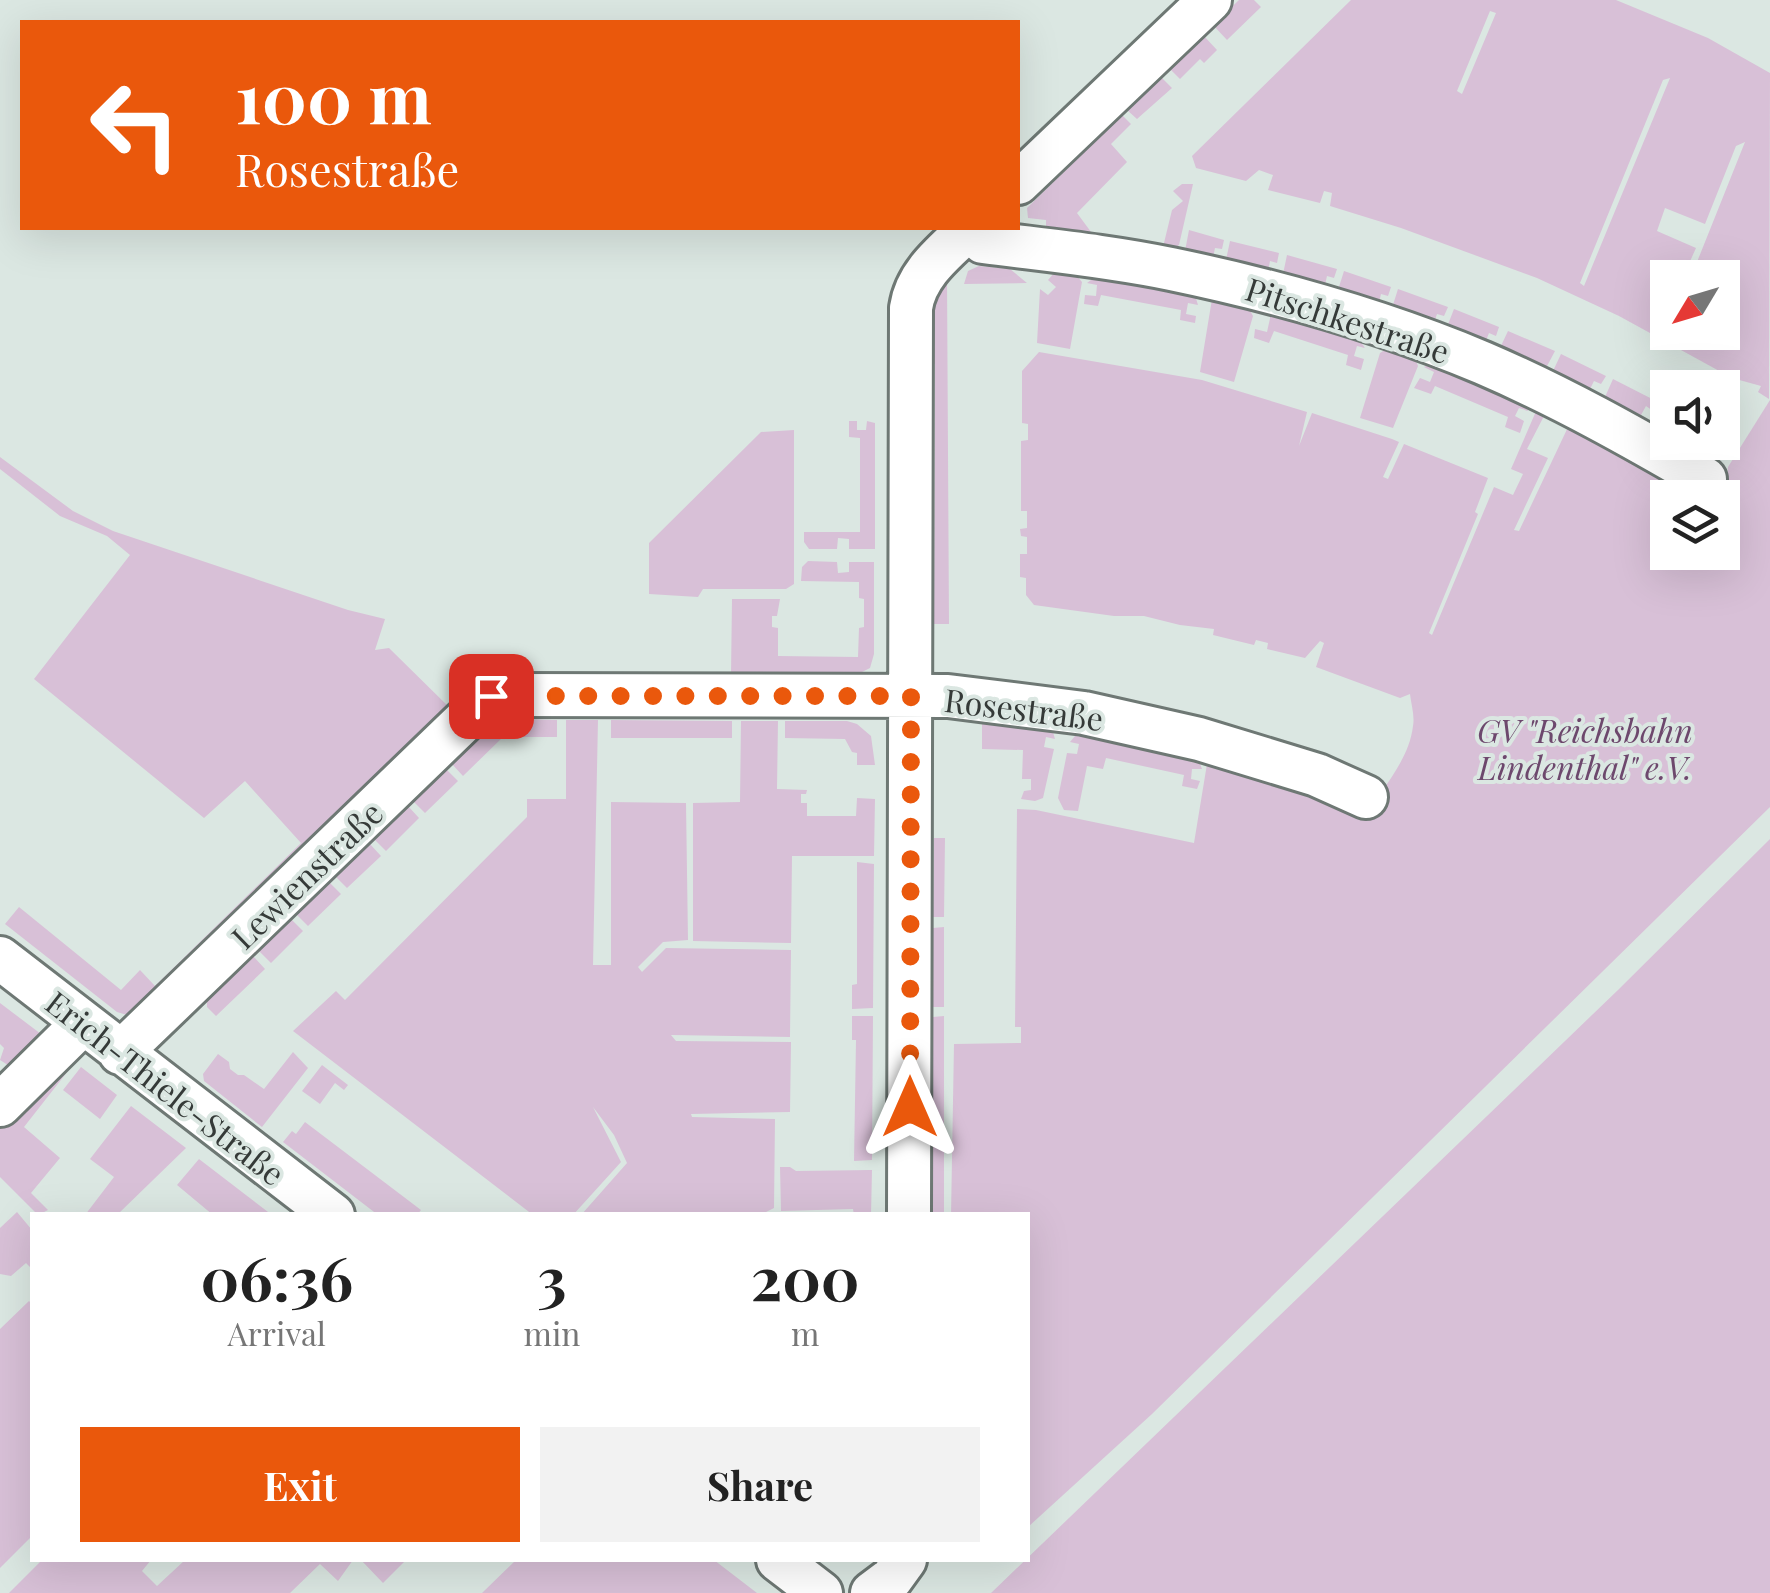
<!DOCTYPE html>
<meta charset="utf-8">
<style>
:root{--surface:#fff;--page:#f2f2f2;--text:#222;--muted:#767676;--accent:#ea580c}
body{margin:0;font-family:"Playfair Display",serif;background:var(--page);color:var(--text);height:100vh;display:flex;flex-direction:column;font-size:38px;white-space:nowrap}
*{box-sizing:border-box;margin:0}
p{font-size:32px;color:var(--muted)}
.icon{flex:none;width:55px;height:55px;fill:none;stroke:currentColor;stroke-width:2;stroke-linecap:round;stroke-linejoin:round}
.map{position:relative;flex:1;overflow:hidden}
.panel{position:absolute;left:30px;top:1212px;width:1000px;height:350px;display:flex;flex-direction:column;background:var(--surface);border-radius:0px;box-shadow:0 10px 40px #0002}
.panel>*{flex:none}
.banner{position:absolute;left:20px;top:20px;width:1000px;height:210px;border-radius:0px;box-shadow:0 10px 40px #0002;background:#ea580c;color:#fff;overflow:hidden}
.needle{width:65px;rotate:232deg}
.tools{position:absolute;left:1650px;top:260px;display:grid;gap:20px}
.tools a{display:grid;place-items:center;width:90px;height:90px;border-radius:0px;background:var(--surface);box-shadow:0 10px 40px #0002;font-size:50px}
.pin{position:absolute;display:grid;place-items:center;width:85px;height:85px;color:#fff;margin:-42px;border-radius:20px;box-shadow:0 5px 15px #0006}
.me{position:absolute;width:110px;margin:-55px;rotate:0deg;stroke-linejoin:round;filter:drop-shadow(0 0 8px #0008)}
.turn{display:flex;align-items:center;gap:35px;height:210px;padding:0 50px;font-size:45px}
.turn .icon{width:130px;height:130px;stroke-width:2.5}
.turn b{display:block;font-size:70px;line-height:85px}
.eta{display:flex;justify-content:space-evenly;align-items:center;height:170px;text-align:center}
.eta b{font-size:60px;font-weight:700;line-height:70px}
.primary-button{display:flex;gap:20px;margin-top:auto;padding:20px 50px}
.primary-button a{flex:1;height:115px;border-radius:0px;background:var(--accent);color:#fff;font-size:40px;font-weight:700;line-height:115px;text-align:center}
.primary-button a+a{background:var(--page);color:var(--text)}
.map>svg:first-child{display:block}
.green{fill:#d8c0d7;fill-rule:evenodd}
.lines{fill:none;stroke-linecap:round;stroke-linejoin:round}
.minor-casing{stroke:#6e7874;stroke-width:48}
.minor{stroke:#fff;stroke-width:42}
.route{stroke:#ea580c;stroke-width:18;stroke-dasharray:0 32.4}
.labels{text-anchor:middle;dominant-baseline:central;stroke-width:8;stroke-linejoin:round;paint-order:stroke}
.street-label{font-size:32px;fill:#353a38;stroke:#dbe7e2}
.park-label{font-size:32px;font-style:italic;fill:#6d486d;stroke:#dbe7e2}
</style>
<div class="map">
<svg width="1770" height="1593" viewBox="0 0 1770 1593">
<rect width="100%" height="100%" fill="#dbe7e2"/>
<!-- green -->
<path class="green" d="M 1239,0 L 1254,0 L 1261,7 L 1227,40 L 1213,25 Z
M 1351,0 L 1616,0 L 1708,38 L 1770,73 L 1769,399 L 1758,392 L 1761,386 L 1732,378 L 1619,316 L 1537,278 L 1401,228 L 1330,206 L 1332,193 L 1324,191 L 1320,203 L 1268,190 L 1273,175 L 1259,170 L 1246,181 L 1196,168 L 1192,156 ZM 1490,11 L 1496,13 L 1462,94 L 1457,91 ZM 1670,78 L 1584,286 L 1580,283 L 1663,80 ZM 1745,142 L 1691,277 L 1722,278 L 1722,332 L 1668,332 L 1663,326 L 1667,316 L 1668,278 L 1683,277 L 1696,248 L 1657,231 L 1665,208 L 1705,224 L 1736,146 Z
M 1203,35 L 1217,50 L 1204,63 L 1200,59 L 1180,79 L 1169,68 Z
M 1161,77 L 1172,88 L 1137,119 L 1127,110 Z
M 1122,115 L 1131,124 L 1111,144 L 1127,162 L 1077,213 L 1094,236 L 1046,230 L 1046,220 L 1028,218 L 1027,208 Z
M 1182,184 L 1193,184 L 1179,245 L 1174,249 L 1163,247 L 1172,210 L 1183,201 L 1173,191 Z
M 1189,230 L 1224,240 L 1222,249 L 1215,248 L 1213,258 L 1185,251 Z
M 1230,241 L 1279,253 L 1277,263 L 1270,261 L 1268,271 L 1226,260 Z
M 1287,255 L 1337,269 L 1334,278 L 1327,276 L 1325,285 L 1283,274 Z
M 979,266 L 1010,269 L 1027,283 L 964,284 L 968,271 Z
M 1344,271 L 1391,287 L 1388,296 L 1381,294 L 1379,303 L 1338,290 Z
M 1054,273 L 1076,275 L 1082,282 L 1070,349 L 1037,343 L 1040,289 L 1048,295 L 1056,287 L 1048,280 Z
M 1095,277 L 1195,295 L 1198,305 L 1188,303 L 1186,314 L 1196,316 L 1195,323 L 1180,320 L 1181,310 L 1101,295 L 1098,306 L 1084,304 L 1085,295 L 1096,296 L 1097,285 L 1087,283 Z
M 947,278 L 949,624 L 934,624 L 935,364 L 927,363 C 929,332 929,304 947,278 Z
M 1398,289 L 1448,307 L 1444,316 L 1437,314 L 1434,323 L 1392,308 Z
M 1212,299 L 1248,307 L 1253,316 L 1234,382 L 1200,372 Z
M 1454,309 L 1499,327 L 1496,336 L 1489,333 L 1485,343 L 1447,327 Z
M 1271,314 L 1359,339 L 1365,348 L 1357,346 L 1354,356 L 1364,359 L 1361,370 L 1346,365 L 1348,355 L 1274,331 L 1269,343 L 1254,338 L 1255,329 L 1267,332 Z
M 1508,331 L 1555,351 L 1546,368 L 1500,348 Z
M 1388,348 L 1415,358 L 1418,366 L 1393,428 L 1360,418 L 1380,353 Z
M 1039,352 L 1202,380 L 1307,412 L 1299,446 L 1312,413 L 1392,439 L 1399,442 L 1383,477 L 1388,479 L 1404,444 L 1488,478 L 1475,512 L 1478,514 L 1429,633 L 1432,635 L 1494,487 L 1513,495 L 1523,474 L 1511,469 L 1537,409 L 1543,411 L 1544,416 L 1527,449 L 1548,458 L 1514,530 L 1519,531 L 1569,425 L 1700,497 L 1668,498 L 1668,552 L 1722,552 L 1722,498 L 1707,497 L 1727,480 L 1728,467 L 1770,400 L 1770,807 L 1152,1414 L 1028,1527 L 1028,1215 L 951,1215 L 954,1044 L 1021,1043 L 1021,1027 L 1015,1027 L 1017,809 L 1036,810 L 1194,843 L 1207,764 L 1286,787 L 1366,817 C 1382,787 1409,761 1413,726 C 1415,716 1411,704 1410,694 L 1400,698 L 1316,667 L 1324,643 L 1320,641 L 1305,658 L 1267,649 L 1268,643 L 1256,640 L 1254,645 L 1213,635 L 1214,629 L 1180,625 L 1144,616 L 1114,616 L 1034,605 L 1026,595 L 1026,578 L 1020,577 L 1020,554 L 1027,554 L 1027,537 L 1021,536 L 1020,529 L 1027,528 L 1027,511 L 1021,511 L 1021,441 L 1028,440 L 1028,424 L 1022,423 L 1022,371 Z
M 1561,354 L 1606,376 L 1601,384 L 1594,381 L 1590,389 L 1553,371 Z
M 1430,364 L 1525,404 L 1528,411 L 1519,408 L 1515,416 L 1524,421 L 1520,433 L 1505,427 L 1508,417 L 1435,386 L 1431,394 L 1414,388 L 1420,378 L 1430,382 L 1434,372 L 1424,367 Z
M 1613,379 L 1658,402 L 1653,411 L 1646,406 L 1641,415 L 1605,397 Z
M 849,421 L 857,421 L 857,430 L 866,430 L 867,421 L 875,423 L 875,549 L 849,549 L 849,539 L 838,538 L 837,549 L 809,549 L 804,542 L 804,532 L 860,532 L 860,438 L 849,437 Z
M 794,430 L 794,584 L 786,589 L 703,589 L 698,597 L 649,594 L 649,543 L 761,432 Z
M 0,457 L 73,511 L 113,531 L 348,610 L 385,619 L 375,650 L 389,648 L 455,713 L 140,1012 L 127,1015 L 117,1012 L 5,924 L 19,907 L 121,990 L 140,970 L 155,986 L 301,843 L 245,781 L 204,818 L 34,679 L 130,555 L 107,536 L 60,516 L 0,469 Z
M 808,561 L 837,562 L 838,573 L 849,572 L 849,562 L 874,562 L 874,654 L 870,668 L 856,675 L 731,674 L 732,599 L 780,599 L 777,616 L 772,616 L 772,627 L 778,628 L 778,656 L 858,657 L 859,628 L 864,627 L 864,599 L 859,598 L 859,582 L 801,581 L 802,567 Z
M 503,719 L 557,720 L 557,737 L 503,737 L 463,776 L 451,763 L 489,727 Z
M 566,720 L 598,720 L 593,965 L 611,965 L 611,802 L 686,803 L 688,940 L 663,942 L 638,967 L 642,972 L 666,948 L 791,950 L 790,1037 L 671,1035 L 676,1041 L 791,1042 L 790,1112 L 691,1114 L 692,1117 L 775,1119 L 774,1208 L 760,1215 L 581,1215 L 627,1163 L 614,1135 L 593,1107 L 621,1162 L 573,1215 L 533,1215 L 293,1031 L 336,991 L 345,1000 L 527,817 L 527,799 L 566,799 Z
M 611,720 L 732,721 L 732,738 L 611,738 Z
M 741,721 L 778,721 L 777,789 L 807,790 L 806,794 L 801,794 L 801,803 L 807,803 L 807,816 L 856,816 L 857,798 L 875,799 L 874,856 L 792,856 L 791,943 L 693,941 L 693,803 L 740,802 Z
M 785,721 L 847,721 L 857,724 L 871,736 L 875,765 L 857,765 L 857,753 L 852,752 L 845,739 L 785,738 Z
M 982,724 L 1053,732 L 1055,739 L 1046,737 L 1044,747 L 1054,749 L 1043,798 L 1035,801 L 1021,799 L 1024,791 L 1031,790 L 1031,779 L 1022,779 L 1023,750 L 982,749 Z
M 1075,736 L 1101,738 L 1199,761 L 1202,769 L 1192,769 L 1191,779 L 1200,781 L 1197,789 L 1182,786 L 1184,775 L 1106,758 L 1103,769 L 1087,766 L 1078,811 L 1064,810 L 1058,798 L 1067,753 L 1077,754 L 1079,744 L 1070,742 Z
M 446,769 L 458,781 L 425,813 L 413,801 Z
M 408,806 L 419,818 L 386,851 L 374,839 Z
M 934,838 L 945,838 L 944,917 L 933,917 Z
M 1770,839 L 1770,1593 L 991,1593 L 1618,990 Z
M 369,843 L 381,856 L 347,888 L 335,876 Z
M 857,862 L 874,864 L 873,1008 L 852,1009 L 852,985 L 857,984 Z
M 329,882 L 341,894 L 308,926 L 296,914 Z
M 291,919 L 303,931 L 271,963 L 259,951 Z
M 944,927 L 944,1007 L 933,1007 L 933,928 Z
M 253,956 L 265,969 L 216,1016 L 207,1007 L 207,1001 Z
M 0,1003 L 41,1034 L 38,1044 L 14,1069 L 0,1060 L 4,1048 L 0,1044 Z
M 852,1016 L 873,1016 L 872,1160 L 854,1161 L 856,1040 L 852,1040 Z
M 944,1016 L 944,1215 L 932,1215 L 933,1017 Z
M 293,1052 L 308,1068 L 262,1127 L 204,1081 L 203,1074 L 218,1054 L 229,1062 L 230,1069 L 238,1075 L 244,1075 L 264,1089 Z
M 75,1062 L 24,1127 L 60,1158 L 31,1193 L 48,1210 L 38,1215 L 0,1177 L 0,1127 L 64,1064 Z
M 322,1065 L 348,1085 L 344,1090 L 335,1083 L 320,1104 L 302,1091 Z
M 81,1067 L 117,1095 L 100,1119 L 63,1090 Z
M 131,1106 L 186,1148 L 117,1215 L 85,1215 L 114,1177 L 90,1159 Z
M 305,1122 L 421,1210 L 417,1215 L 378,1215 L 283,1142 L 292,1131 L 296,1134 Z
M 199,1159 L 272,1215 L 213,1215 L 177,1185 Z
M 780,1167 L 790,1167 L 796,1171 L 872,1170 L 871,1215 L 854,1215 L 853,1209 L 781,1211 Z
M 17,1212 L 32,1230 L 32,1269 L 26,1263 L 11,1276 L 0,1274 L 0,1228 Z
M 29,1301 L 32,1304 L 32,1536 L 0,1568 L 0,1329 Z
M 42,1560 L 151,1560 L 142,1571 L 157,1586 L 185,1560 L 353,1560 L 338,1581 L 320,1564 L 290,1593 L 9,1593 Z
M 361,1560 L 406,1560 L 383,1583 Z
M 516,1560 L 714,1560 L 757,1593 L 482,1593 Z"/>
<g class="lines">
<defs>
<path id="minor" d="M 1018,183 L 1210,0
M 969,229 L 983,242 C 1045,250 1109,256 1171,269 C 1277,291 1383,321 1483,363 C 1560,396 1633,437 1705,479
M 0,958 L 333,1215
M 120,1053 L 491,695 L 948,696 L 1084,713 L 1199,739 L 1317,775 L 1366,797
M 0,1105 L 83,1023
M 909,1215 L 911,308 C 916,273 946,251 970,228
M 778,1560 L 821,1593
M 872,1593 L 892,1578 L 905,1560"/>
</defs>
<!-- minor casing -->
<use href="#minor" class="minor-casing"/>
<!-- minor -->
<use href="#minor" class="minor"/>
</g>
<g class="lines">
<!-- route -->
<path class="route" d="M 491,696 L 911,696 L 910,1107"/>
</g>
<g class="labels">
<!-- street labels -->
<g class="street-label">
<text transform="translate(1348 319) rotate(18)">Pitschkestraße</text>
<text transform="translate(1024 708) rotate(7)">Rosestraße</text>
<text transform="translate(306 874) rotate(-44)">Lewienstraße</text>
<text transform="translate(166 1087) rotate(38)">Erich-Thiele-Straße</text>
</g>
<!-- park labels -->
<g class="park-label">
<text x="1585" y="729">GV "Reichsbahn<tspan x="1585" dy="37">Lindenthal" e.V.</tspan></text>
</g>
</g>
</svg>
<div class="tools">
<a><svg class="needle" viewBox="-14 -14 28 28"><path d="M0-13l5 13h-10z" fill="#e53935"/><path d="M0 13l5-13h-10z" fill="#767676"/></svg></a>
<a><svg class="icon" aria-label="sound" viewBox="0 0 24 24"><path d="M4 9h4l5-4v14l-5-4H4zM17 9q2 3 0 6"/></svg></a>
<a><svg class="icon" aria-label="layers" viewBox="0 0 24 24"><path d="M12 4l9 5-9 5-9-5zM3 14l9 5 9-5"/></svg></a>
</div>
<div class="pin" style="left:491px;top:696px;background:#d93025"><svg class="icon" aria-label="arrive" viewBox="0 0 24 24"><path d="M6 21V4h12l-3 4 3 4H6"/></svg></div>
<svg class="me" style="left:910px;top:1107px" viewBox="-20 -20 40 40"><path d="M0-17L14 15 0 8-14 15z" fill="#ea580c" stroke="#fff" stroke-width="4"/></svg>
<div class="banner">
<div class="turn"><svg class="icon" aria-label="left" viewBox="0 0 24 24"><path d="M17 20v-9H6M10 6l-5 5 5 5"/></svg><div><b>100 m</b>Rosestraße</div></div>
</div>
<section class="panel">
<div class="eta">
<div><b>06:36</b><p>Arrival</p></div>
<div><b>3</b><p>min</p></div>
<div><b>200</b><p>m</p></div>
</div>
<div class="primary-button"><a>Exit</a><a>Share</a></div>
</section>
</div>
